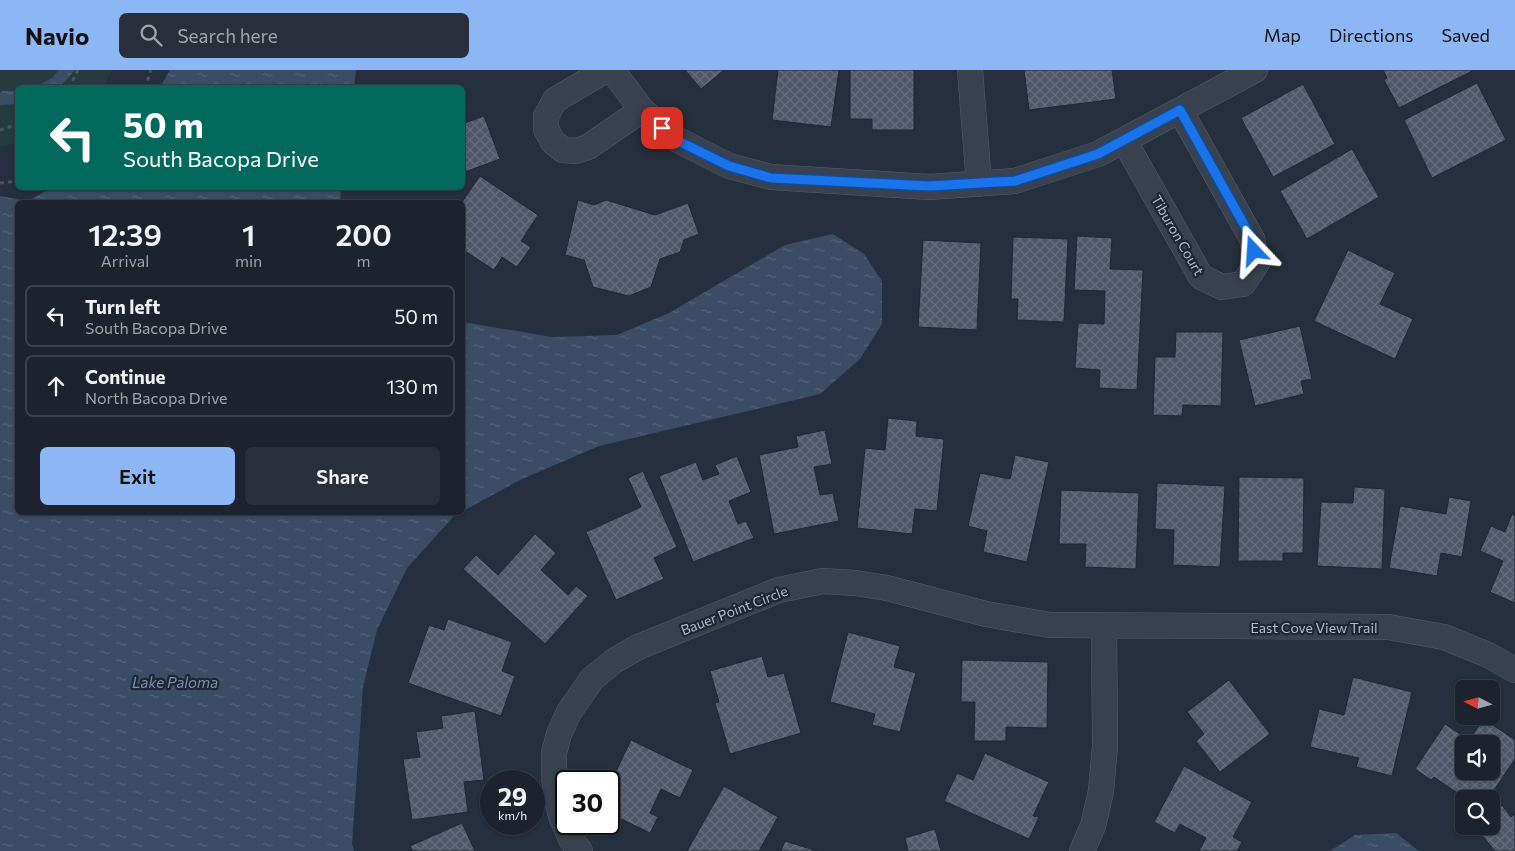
<!DOCTYPE html>
<style>
:root{--surface:#1c232e;--page:#292f3a;--text:#f1f3f6;--muted:#a0a4aa;--line:#3a404a;--accent:#8db6f5}
body{margin:0;font-family:Commissioner,sans-serif;background:var(--page);color:var(--text);height:100vh;display:flex;flex-direction:column;font-size:19px;white-space:nowrap}
*{box-sizing:border-box;margin:0}
p{font-size:16px;color:var(--muted)}
.icon{flex:none;width:28px;height:28px;fill:none;stroke:currentColor;stroke-width:2;stroke-linecap:round;stroke-linejoin:round}
.map{position:relative;flex:1;overflow:hidden}
.side{position:absolute;left:15px;top:130px;width:450px;height:315px;display:flex;flex-direction:column;background:var(--surface);border-radius:8px;box-shadow:0 1px 4px #0004,0 0 0 1px var(--line)}
.side>*{flex:none}
.guide{position:absolute;left:15px;top:15px;width:450px;height:105px;border-radius:8px;box-shadow:0 1px 4px #0004,0 0 0 1px var(--line);background:#00695c;color:#fff;overflow:hidden}
.needle{width:32px;rotate:276deg}
.tools{position:absolute;left:1455px;top:610px;display:grid;gap:10px}
.tools a{display:grid;place-items:center;width:45px;height:45px;border-radius:8px;background:var(--surface);box-shadow:0 1px 4px #0004,0 0 0 1px var(--line);font-size:25px}
.speed{position:absolute;left:480px;top:700px;display:flex;gap:10px;font-size:25px;font-weight:700;text-align:center}
.speed>*{display:grid;place-content:center;width:65px;height:65px;border-radius:50%;background:var(--surface);box-shadow:0 1px 4px #0004,0 0 0 1px var(--line);line-height:1}
.speed small{font-size:12px;font-weight:400}
.speed .limit{border:2px solid #111;border-radius:8px;background:#fff;color:#111}
.pin{position:absolute;display:grid;place-items:center;width:42px;height:42px;color:#fff;margin:-21px;border-radius:10px;box-shadow:0 2px 8px #0006}
.me{position:absolute;width:55px;margin:-28px;rotate:340deg;stroke-linejoin:round;filter:drop-shadow(0 0 4px #0008)}
.turn{display:flex;align-items:center;gap:18px;height:105px;padding:0 25px;font-size:22px}
.turn .icon{width:65px;height:65px;stroke-width:2.5}
.turn b{display:block;font-size:35px;line-height:42px}
.eta{display:flex;justify-content:space-evenly;align-items:center;height:85px;text-align:center}
.eta b{font-size:30px;font-weight:600;line-height:35px}
.primary-button{display:flex;gap:10px;margin-top:auto;padding:10px 25px}
.primary-button a{flex:1;height:58px;border-radius:8px;background:var(--accent);color:#111;font-size:20px;font-weight:600;line-height:58px;text-align:center}
.primary-button a+a{background:var(--page);color:var(--text)}
ul{padding:0;list-style:none}
li{display:flex;align-items:center;gap:15px;height:62px;margin:0 10px 8px;padding:0 15px;border:2px solid var(--line);border-radius:8px}
li div{flex:1}
li b{display:block;font-size:19px}
li em{font-style:normal}
header{display:flex;align-items:center;gap:30px;box-sizing:border-box;height:70px;padding:0 25px;background:var(--accent);color:#111}
header strong{font-size:24px}
nav{display:flex;gap:28px;margin-inline-start:auto;font-size:18px}
.search{width:350px;height:45px;background:var(--page);display:flex;align-items:center;gap:12px;box-sizing:border-box;padding:0 18px;border-radius:8px;color:var(--muted);font-size:19px}
.map>svg:first-child{display:block}
.green{fill:#273b3e}
.water{fill:url(#water-ripples)}
.building{fill:url(#building-cross-hatch);stroke:#1f2834;fill-rule:evenodd}
.lines{fill:none;stroke-linecap:round;stroke-linejoin:round}
.minor-casing{stroke:#565f6b;stroke-width:26}
.path{stroke:#44585b;stroke-width:3;stroke-dasharray:4 4;stroke-linecap:butt}
.minor{stroke:#38414d;stroke-width:25}
.route-casing{stroke:#114b97;stroke-width:12}
.route{stroke:#1a73e8;stroke-width:9}
.labels{text-anchor:middle;dominant-baseline:central;stroke-width:4.5;stroke-linejoin:round;paint-order:stroke}
.street-label{font-size:14px;fill:#b4bcc8;stroke:#1d2632}
.water-label{font-size:15px;font-style:italic;fill:#7c93af;stroke:#1d2632}
</style>
<header>
<strong>Navio</strong>
<div class="search"><svg class="icon" aria-label="search" viewBox="0 0 24 24"><circle cx="10" cy="10" r="6"/><path d="M15 15l6 6"/></svg>Search here</div>
<nav><a>Map</a><a>Directions</a><a>Saved</a></nav>
</header>
<div class="map">
<svg width="1515" height="781" viewBox="0 0 1515 781">
<defs>
<pattern id="water-ripples" width="26" height="14" patternUnits="userSpaceOnUse" patternTransform="scale(1.25)"><rect width="26" height="14" fill="#3a4d65"/><path d="M2 4q2-2 4 0t4 0M15 11q2-2 4 0t4 0" fill="none" stroke="#54657a"/></pattern>
<pattern id="building-cross-hatch" width="8" height="8" patternUnits="userSpaceOnUse" patternTransform="scale(1.25)"><rect width="8" height="8" fill="#4e5868"/><path d="M0 0l8 8M0 8l8-8" fill="none" stroke="#656e7c"/></pattern>
</defs>
<rect width="100%" height="100%" fill="#252f3d"/>
<!-- green -->
<path class="green" d="M 0,0 L 112,0 L 103,17 L 18,18 L 17,73 L 0,77 Z"/>
<!-- water -->
<path class="water" d="M 59,0 L 75,0 L 60,17 L 35,17 L 52,8 Z
M 170,0 L 356,0 L 354,17 L 160,17 Z
M 3,21 L 17,21 L 17,34 L 0,35 L 0,22 Z
M 51,118 L 340,118 L 341,132 L 18,132 L 18,442 L 459,443 L 455,445 L 407,498 L 377,560 L 363,617 L 352,774 L 354,781 L 0,781 L 0,126 L 28,131 Z
M 833,164 L 864,184 L 882,211 L 882,254 L 860,289 L 820,324 L 599,376 L 522,409 L 463,441 L 463,252 L 552,267 L 617,265 L 669,243 L 785,175 Z
M 1396,763 L 1419,781 L 1330,781 L 1355,765 Z"/>
<!-- building -->
<path class="building" d="M 685,0 L 724,0 L 701,19 Z
M 778,0 L 839,0 L 831,57 L 772,50 Z
M 850,0 L 914,0 L 914,60 L 872,60 L 872,49 L 850,49 Z
M 1024,0 L 1112,0 L 1116,29 L 1029,40 Z
M 1383,0 L 1472,0 L 1472,1 L 1399,38 L 1384,10 L 1387,8 Z
M 1477,13 L 1506,70 L 1432,108 L 1404,50 Z
M 1303,14 L 1335,74 L 1273,107 L 1241,48 Z
M 484,46 L 500,89 L 462,103 L 462,54 Z
M 1352,79 L 1379,127 L 1307,169 L 1280,121 Z
M 480,106 L 538,145 L 521,171 L 531,177 L 517,197 L 502,187 L 494,200 L 462,179 L 462,132 Z
M 578,130 L 594,135 L 606,130 L 655,145 L 688,133 L 699,164 L 684,170 L 680,182 L 660,189 L 651,217 L 629,226 L 593,217 L 584,190 L 565,185 Z
M 1077,166 L 1112,168 L 1110,199 L 1143,200 L 1137,320 L 1099,318 L 1100,300 L 1075,298 L 1078,253 L 1104,254 L 1105,221 L 1074,220 Z
M 1013,167 L 1068,169 L 1064,252 L 1017,250 L 1018,229 L 1011,229 Z
M 923,170 L 981,173 L 977,260 L 918,257 Z
M 1348,180 L 1395,203 L 1380,234 L 1413,249 L 1395,289 L 1314,251 Z
M 1300,256 L 1312,309 L 1301,311 L 1304,324 L 1255,336 L 1239,270 Z
M 1176,262 L 1223,262 L 1221,336 L 1183,335 L 1182,346 L 1153,345 L 1155,287 L 1175,287 Z
M 888,348 L 917,351 L 916,366 L 944,369 L 937,441 L 915,439 L 912,464 L 857,458 L 865,378 L 885,380 Z
M 825,360 L 832,394 L 814,397 L 820,425 L 833,423 L 839,451 L 774,464 L 759,385 L 798,377 L 796,366 Z
M 1015,385 L 1049,392 L 1027,492 L 983,482 L 987,461 L 968,456 L 980,403 L 1010,409 Z
M 737,386 L 751,422 L 729,431 L 738,454 L 746,451 L 754,468 L 693,492 L 659,406 L 696,392 L 703,410 L 719,404 L 715,395 Z
M 643,401 L 677,477 L 654,488 L 664,509 L 616,530 L 586,462 L 641,437 L 628,408 Z
M 1239,407 L 1304,408 L 1303,483 L 1283,483 L 1283,491 L 1238,491 Z
M 1157,413 L 1225,416 L 1220,497 L 1173,495 L 1174,460 L 1155,459 Z
M 1354,417 L 1385,419 L 1382,499 L 1317,496 L 1321,432 L 1353,433 Z
M 1061,420 L 1139,423 L 1136,499 L 1085,497 L 1086,474 L 1059,474 Z
M 1449,427 L 1471,431 L 1462,487 L 1441,483 L 1437,506 L 1389,498 L 1400,436 L 1446,444 Z
M 1512,444 L 1515,446 L 1515,533 L 1490,522 L 1503,491 L 1480,481 L 1491,456 L 1505,462 Z
M 535,464 L 556,483 L 541,500 L 568,525 L 576,516 L 588,526 L 545,574 L 463,499 L 476,485 L 498,505 Z
M 448,549 L 512,572 L 502,601 L 515,606 L 501,646 L 408,613 L 429,555 L 444,560 Z
M 848,562 L 900,576 L 894,597 L 916,603 L 900,662 L 872,655 L 875,644 L 830,632 Z
M 762,586 L 768,607 L 784,603 L 801,663 L 730,684 L 715,633 L 719,632 L 710,601 Z
M 962,590 L 1048,592 L 1047,658 L 1006,657 L 1006,671 L 974,671 L 975,632 L 961,632 Z
M 1353,607 L 1412,622 L 1392,706 L 1356,697 L 1359,688 L 1310,677 L 1319,639 L 1344,645 Z
M 1229,610 L 1270,664 L 1220,702 L 1196,671 L 1204,664 L 1187,642 Z
M 475,641 L 484,710 L 464,712 L 468,742 L 412,750 L 403,689 L 420,687 L 416,662 L 443,658 L 441,646 Z
M 1484,649 L 1515,670 L 1515,689 L 1488,729 L 1466,729 L 1434,707 L 1431,710 L 1415,699 L 1445,654 L 1469,670 ZM 1464,674 L 1491,674 L 1491,701 L 1464,701 Z
M 631,670 L 693,700 L 680,728 L 661,719 L 650,743 L 658,747 L 650,763 L 609,743 L 609,716 Z
M 985,683 L 1049,712 L 1033,746 L 1039,747 L 1029,769 L 944,731 L 957,703 L 973,710 Z
M 1184,696 L 1252,732 L 1233,767 L 1242,772 L 1237,781 L 1199,781 L 1206,768 L 1180,754 L 1175,763 L 1154,752 Z
M 724,716 L 778,747 L 759,781 L 687,781 Z
M 1502,735 L 1511,747 L 1515,744 L 1515,781 L 1495,781 L 1475,757 L 1491,756 L 1491,743 Z
M 462,753 L 475,781 L 413,781 L 410,776 Z
M 935,759 L 941,781 L 908,781 L 905,768 Z
M 785,771 L 817,781 L 781,781 Z"/>
<g class="lines">
<defs>
<path id="minor" d="M 606,0 L 555,30 L 546,46 L 546,59 L 553,72 L 563,80 L 576,81 L 588,77 L 642,40
M 612,0 L 642,40 L 672,67 L 729,96 L 771,107 L 929,117 L 1015,111 L 1098,84 L 1255,0
M 970,0 L 979,114
M 1124,70 L 1201,207 L 1222,217 L 1243,214 L 1257,193 L 1252,169 L 1180,40
M 580,781 L 571,769 L 562,749 L 556,728 L 554,703 L 554,683 L 559,664 L 569,642 L 592,609 L 614,591 L 638,577 L 779,520 L 823,511 L 855,513 L 887,518 L 986,544 L 1050,555 L 1388,557 L 1444,567 L 1488,585 L 1515,600
M 1082,781 L 1093,756 L 1101,721 L 1105,676 L 1104,556"/>
</defs>
<!-- minor casing -->
<use href="#minor" class="minor-casing"/>
<!-- path -->
<path class="path" d="M 69,18 L 78,0
M 145,18 L 151,0
M 0,60 L 18,54
M 0,113 L 18,111"/>
<!-- minor -->
<use href="#minor" class="minor"/>
</g>
<g class="lines">
<defs>
<path id="route" d="M 662,58 L 672,68 L 729,96 L 771,108 L 929,116 L 1015,111 L 1098,84 L 1180,40 L 1252,169 L 1254,181"/>
</defs>
<!-- route casing -->
<use href="#route" class="route-casing"/>
<!-- route -->
<use href="#route" class="route"/>
</g>
<g class="labels">
<!-- street labels -->
<g class="street-label">
<text transform="translate(1178 165) rotate(60)">Tiburon Court</text>
<text transform="translate(734 540) rotate(-21)">Bauer Point Circle</text>
<text x="1314" y="557">East Cove View Trail</text>
</g>
<!-- water labels -->
<g class="water-label">
<text x="175" y="612">Lake Paloma</text>
</g>
</g>
</svg>
<div class="tools">
<a><svg class="needle" viewBox="-14 -14 28 28"><path d="M0-13l5 13h-10z" fill="#e53935"/><path d="M0 13l5-13h-10z" fill="#a0a4aa"/></svg></a>
<a><svg class="icon" aria-label="sound" viewBox="0 0 24 24"><path d="M4 9h4l5-4v14l-5-4H4zM17 9q2 3 0 6"/></svg></a>
<a><svg class="icon" aria-label="search" viewBox="0 0 24 24"><circle cx="10" cy="10" r="6"/><path d="M15 15l6 6"/></svg></a>
</div>
<div class="speed"><div>29<small>km/h</small></div><div class="limit">30</div></div>
<div class="pin" style="left:662px;top:58px;background:#d93025"><svg class="icon" aria-label="arrive" viewBox="0 0 24 24"><path d="M6 21V4h12l-3 4 3 4H6"/></svg></div>
<svg class="me" style="left:1254px;top:181px" viewBox="-20 -20 40 40"><path d="M0-17L14 15 0 8-14 15z" fill="#1a73e8" stroke="#fff" stroke-width="4"/></svg>
<div class="guide">
<div class="turn"><svg class="icon" aria-label="left" viewBox="0 0 24 24"><path d="M17 20v-9H6M10 6l-5 5 5 5"/></svg><div><b>50 m</b>South Bacopa Drive</div></div>
</div>
<section class="side">
<div class="eta">
<div><b>12:39</b><p>Arrival</p></div>
<div><b>1</b><p>min</p></div>
<div><b>200</b><p>m</p></div>
</div>
<ul>
<li><svg class="icon" aria-label="left" viewBox="0 0 24 24"><path d="M17 20v-9H6M10 6l-5 5 5 5"/></svg><div><b>Turn left</b><p>South Bacopa Drive</p></div><em>50 m</em></li>
<li><svg class="icon" aria-label="ahead" viewBox="0 0 24 24"><path d="M12 20V5M6 11l6-6 6 6"/></svg><div><b>Continue</b><p>North Bacopa Drive</p></div><em>130 m</em></li>
</ul>
<div class="primary-button"><a>Exit</a><a>Share</a></div>
</section>
</div>
